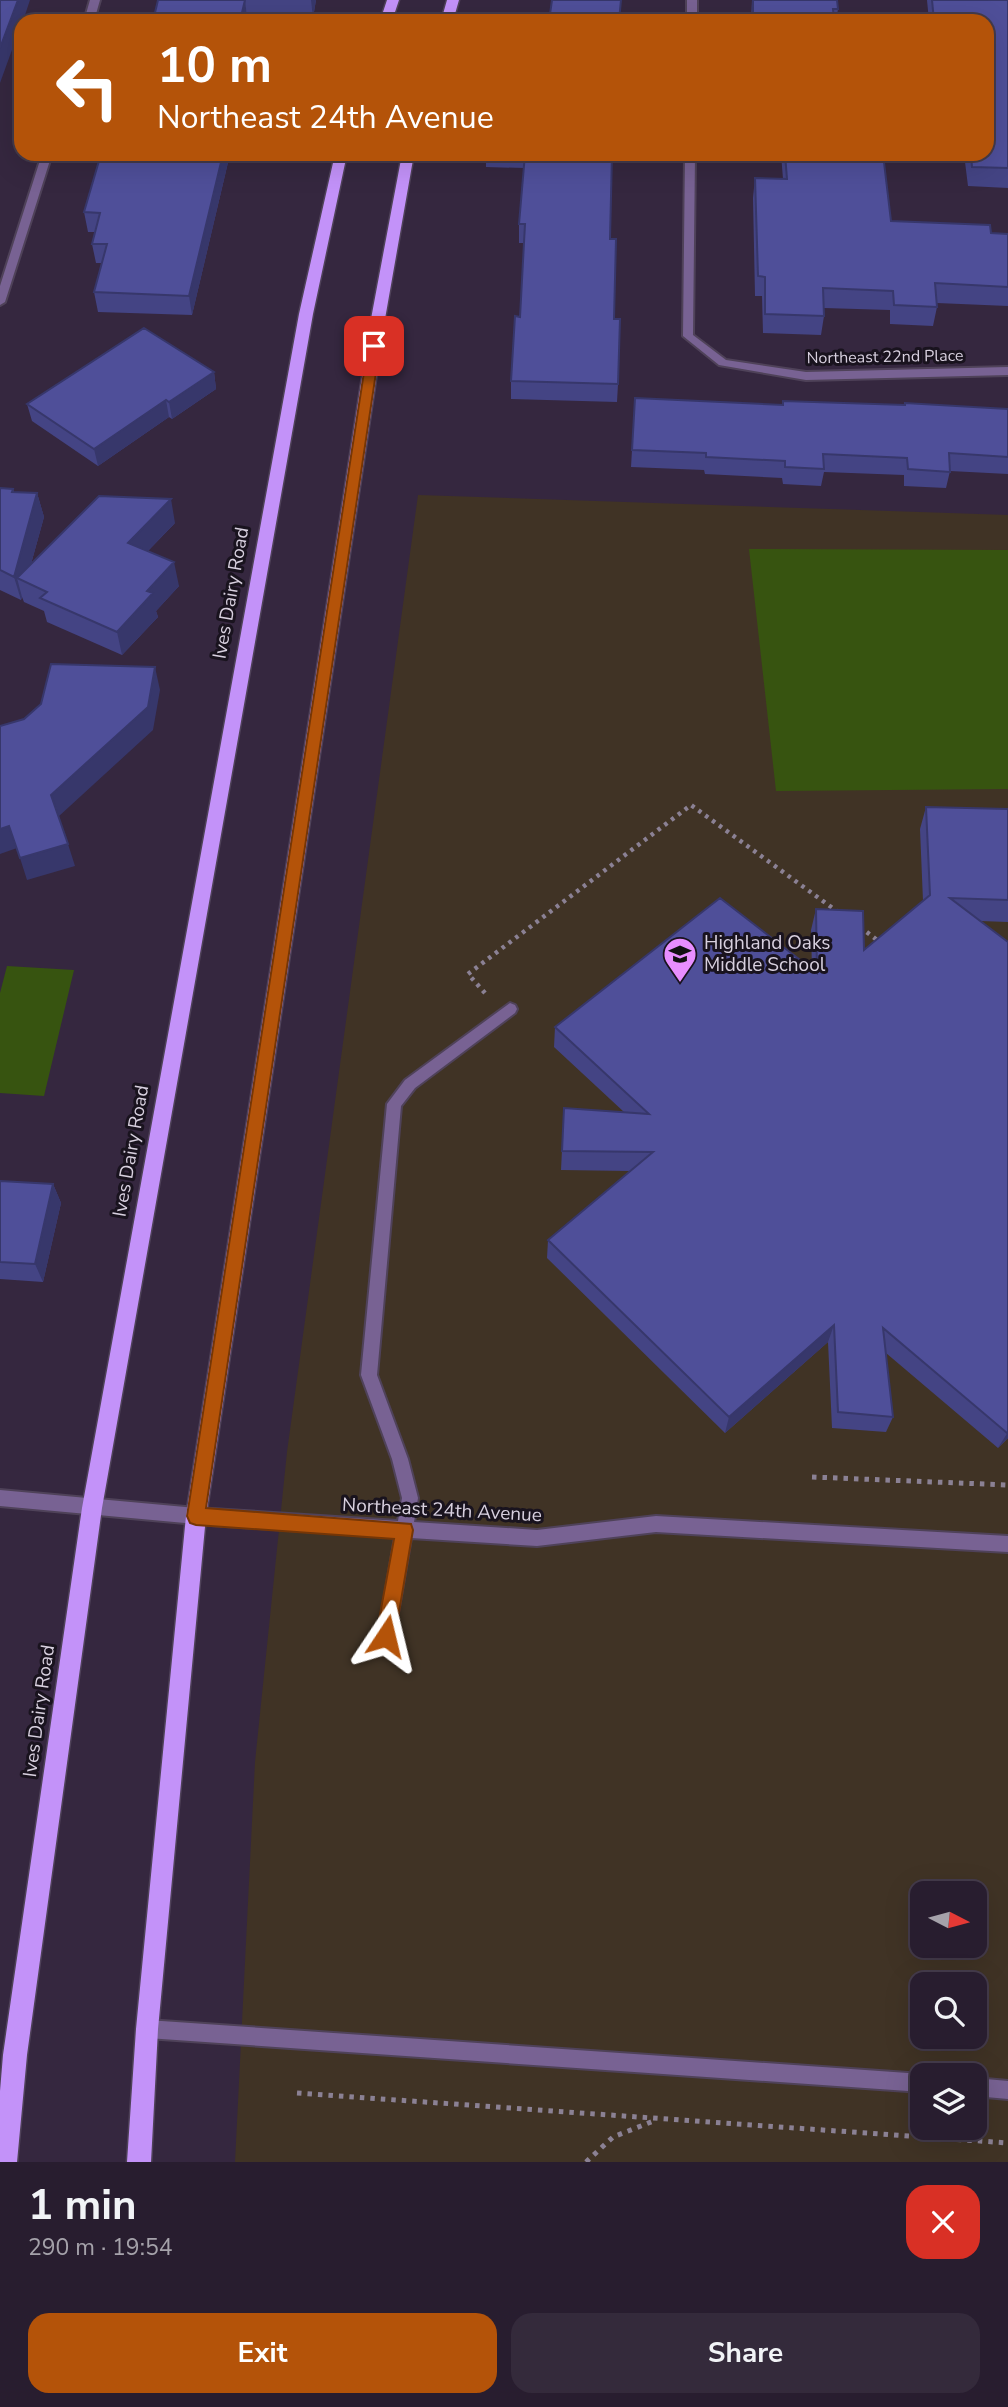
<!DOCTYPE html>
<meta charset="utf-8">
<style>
:root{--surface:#281d2f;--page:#342a3b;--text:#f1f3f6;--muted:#a5a2aa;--line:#443b4b;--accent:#b45309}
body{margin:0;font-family:"Nunito Sans",sans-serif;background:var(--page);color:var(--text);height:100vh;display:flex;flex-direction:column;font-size:26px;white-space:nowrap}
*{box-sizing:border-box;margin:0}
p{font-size:23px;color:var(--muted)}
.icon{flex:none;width:38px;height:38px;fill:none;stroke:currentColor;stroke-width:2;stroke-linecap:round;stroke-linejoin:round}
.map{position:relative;height:2162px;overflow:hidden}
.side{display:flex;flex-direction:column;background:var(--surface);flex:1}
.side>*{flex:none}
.banner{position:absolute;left:14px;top:14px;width:980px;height:147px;border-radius:21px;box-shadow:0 7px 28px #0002,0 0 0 2px var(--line);background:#b45309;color:#fff;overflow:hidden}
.needle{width:46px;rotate:96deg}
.tools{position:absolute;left:910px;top:1881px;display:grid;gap:14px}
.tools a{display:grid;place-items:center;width:77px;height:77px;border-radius:14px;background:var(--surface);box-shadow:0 7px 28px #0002,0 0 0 2px var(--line);font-size:35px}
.pin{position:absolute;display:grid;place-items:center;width:60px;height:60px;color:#fff;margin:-30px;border-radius:14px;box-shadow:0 4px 10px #0006}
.me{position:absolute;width:77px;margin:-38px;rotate:10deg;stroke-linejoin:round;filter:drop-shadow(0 0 5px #0008)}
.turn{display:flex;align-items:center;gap:24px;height:147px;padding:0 28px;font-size:32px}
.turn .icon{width:91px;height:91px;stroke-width:2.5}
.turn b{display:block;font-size:49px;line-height:60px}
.round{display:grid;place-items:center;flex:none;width:74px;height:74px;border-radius:21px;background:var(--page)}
.summary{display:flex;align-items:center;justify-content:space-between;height:119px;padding:0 28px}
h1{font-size:42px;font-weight:700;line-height:52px}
.button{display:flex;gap:14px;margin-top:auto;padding:14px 28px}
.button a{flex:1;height:80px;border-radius:21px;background:var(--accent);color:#fff;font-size:28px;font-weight:700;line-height:80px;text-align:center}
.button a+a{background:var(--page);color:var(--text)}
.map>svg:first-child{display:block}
.education{fill:#403325;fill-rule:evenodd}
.green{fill:#375410}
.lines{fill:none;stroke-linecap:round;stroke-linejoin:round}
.service-casing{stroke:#4f4259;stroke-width:4}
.minor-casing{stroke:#4f4259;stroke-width:4}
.tertiary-casing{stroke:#4f4259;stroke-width:4}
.primary-casing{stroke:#4f4259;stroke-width:3}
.path-far1{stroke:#8b8194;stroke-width:4.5;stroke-dasharray:3.5 5;stroke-linecap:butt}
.path{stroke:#8b8194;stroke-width:5;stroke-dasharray:4.5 6;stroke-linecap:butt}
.service{fill:#786293;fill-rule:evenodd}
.minor{fill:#786293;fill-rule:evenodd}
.tertiary{fill:#786293;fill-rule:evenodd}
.primary{fill:#c392f9;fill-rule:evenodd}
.wall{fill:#444484}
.shaded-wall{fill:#37376b}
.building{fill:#4f4f99;stroke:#37376b;stroke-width:2}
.route{fill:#b45309;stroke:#753606;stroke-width:2}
.labels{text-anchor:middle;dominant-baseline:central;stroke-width:6;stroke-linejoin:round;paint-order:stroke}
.far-street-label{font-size:16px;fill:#d8d0df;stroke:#19131e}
.street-label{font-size:19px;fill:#d8d0df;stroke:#19131e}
.poi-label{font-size:19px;fill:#d8d0df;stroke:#19131e;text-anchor:start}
</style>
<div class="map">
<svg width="1008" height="2162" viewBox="0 0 1008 2162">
<rect width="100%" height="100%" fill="#35273f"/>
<!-- education -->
<path class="education" d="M 418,495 L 1008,515 L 1008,2162 L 235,2162 L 255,1762 L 287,1452 ZM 922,1894 L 975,1894 L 975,1946 L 922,1946 ZM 922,1984 L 975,1984 L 975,2037 L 922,2037 ZM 922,2076 L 975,2076 L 975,2128 L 922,2128 Z"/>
<!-- green -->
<path class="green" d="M 749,549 L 1008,550 L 1008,789 L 776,791 Z
M 7,966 L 74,970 L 44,1096 L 0,1093 L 0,993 Z"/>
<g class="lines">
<defs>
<path id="service" d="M 510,1003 L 515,1005 L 517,1009 L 515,1013 L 415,1088 L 401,1106 L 377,1375 L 408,1459 L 418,1498 L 414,1522 L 537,1530 L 656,1516 L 1008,1536 L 1008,1552 L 656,1532 L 537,1546 L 411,1538 L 394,1636 L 392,1642 L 386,1644 L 380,1642 L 378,1636 L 395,1537 L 196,1524 L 190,1521 L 188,1516 L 190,1511 L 196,1508 L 398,1521 L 402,1498 L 392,1459 L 361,1375 L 387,1104 L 405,1080 Z
M 147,2020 L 922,2074 L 926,2076 L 922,2076 L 922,2092 L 147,2038 L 141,2035 L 138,2029 L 141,2023 Z
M 975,2078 L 1008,2081 L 1008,2099 L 975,2096 Z"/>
<path id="minor" d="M 90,0 L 100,0 L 94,21 L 84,21 Z
M 687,0 L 697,0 L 697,21 L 687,21 Z
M 42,154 L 52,154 L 5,302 L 0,305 L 0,286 Z
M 685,154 L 695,154 L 693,335 L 726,360 L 806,372 L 1008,367 L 1008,375 L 806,380 L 719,365 L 683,336 Z"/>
<path id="tertiary" d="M 0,1490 L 196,1508 L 202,1511 L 204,1516 L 202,1521 L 196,1524 L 0,1506 Z"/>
<path id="primary" d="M 387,0 L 399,0 L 392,21 L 380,21 Z
M 447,0 L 459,0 L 453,21 L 441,21 Z
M 335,154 L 347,154 L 313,314 L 102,1508 L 27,2055 L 17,2162 L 0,2162 L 0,2091 L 3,2055 L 82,1508 L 299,314 Z
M 402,154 L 414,154 L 385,319 L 206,1516 L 158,2029 L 151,2162 L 127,2162 L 136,2029 L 186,1516 L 371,319 Z"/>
</defs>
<!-- service casing -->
<use href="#service" class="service-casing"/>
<!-- minor casing -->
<use href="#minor" class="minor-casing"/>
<!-- tertiary casing -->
<use href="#tertiary" class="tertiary-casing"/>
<!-- primary casing -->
<use href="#primary" class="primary-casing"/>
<!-- path-far1 -->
<path class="path-far1" d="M 860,927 L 881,943
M 485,993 L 468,974 L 691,805 L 838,912"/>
<!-- path -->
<path class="path" d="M 812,1477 L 1008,1485
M 297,2093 L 1008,2143
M 586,2162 L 613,2137 L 656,2120"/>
<!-- service -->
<use href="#service" class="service"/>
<!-- minor -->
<use href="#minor" class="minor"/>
<!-- tertiary -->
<use href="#tertiary" class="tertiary"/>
<!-- primary -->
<use href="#primary" class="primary"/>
</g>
<!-- wall -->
<path class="wall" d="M 158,0 L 316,0 L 313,18 L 247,17 Z
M 752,0 L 837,0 L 838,9 L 836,21 L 751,21 Z
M 927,0 L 1008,0 L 1008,188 L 968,186 L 964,154 L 987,154 L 987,21 L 929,21 Z
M 101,154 L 230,154 L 192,315 L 98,312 L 94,292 L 102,263 L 96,263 L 92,244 L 95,232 L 88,232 L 84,212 Z
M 486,154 L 612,154 L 610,239 L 618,384 L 617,402 L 511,399 L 511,381 L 520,317 L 524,243 L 519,243 L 519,224 L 524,168 L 486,167 Z
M 781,154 L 883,154 L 891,221 L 991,233 L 1008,234 L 1008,306 L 937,303 L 937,307 L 933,326 L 890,324 L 890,310 L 824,308 L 824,316 L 821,335 L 763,333 L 762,296 L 755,296 L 753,198 L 755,178 L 783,179 Z
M 214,372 L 216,389 L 172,419 L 169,417 L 98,466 L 32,421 L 27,404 Z
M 635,398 L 782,405 L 783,401 L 1008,409 L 1008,474 L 950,471 L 946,488 L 904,486 L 904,475 L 824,472 L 821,486 L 783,484 L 782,478 L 705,474 L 704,470 L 631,467 Z
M 0,488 L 13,489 L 14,492 L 37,493 L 44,517 L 31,564 L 175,523 L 148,551 L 179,586 L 156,611 L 158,617 L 122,655 L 47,622 L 44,611 L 24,602 L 22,597 L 21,600 L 0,590 Z
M 926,807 L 1008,809 L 1008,922 L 980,921 L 1008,942 L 1008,1438 L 998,1448 L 886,1353 L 893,1417 L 886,1432 L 832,1428 L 828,1342 L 725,1433 L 547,1258 L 548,1240 L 630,1171 L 561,1170 L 564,1108 L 624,1112 L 554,1047 L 555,1027 L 812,969 L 811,930 L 816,909 L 864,950 L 923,901 L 920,829 Z
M 0,1181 L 53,1184 L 61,1203 L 43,1282 L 0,1279 Z"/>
<!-- shaded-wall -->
<path class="shaded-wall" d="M 18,0 L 30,0 L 23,21 L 21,21 L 21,25 L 0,83 L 0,48 Z
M 245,0 L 247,17 L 246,21 L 240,21 Z
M 311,0 L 316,0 L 313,18 Z
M 223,154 L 230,154 L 192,315 L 189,296 Z
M 214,372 L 216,389 L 172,419 L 169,402 Z
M 166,400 L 169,417 L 98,466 L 94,449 Z
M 37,493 L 44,517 L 26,582 L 17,578 L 22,597 L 21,600 L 14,577 Z
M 171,499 L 175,523 L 133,566 L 128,543 Z
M 174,562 L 179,586 L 156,611 L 158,617 L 122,655 L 117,632 L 147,591 Z
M 155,667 L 160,690 L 153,730 L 58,817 L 51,795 Z
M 9,826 L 17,848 L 0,854 L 0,829 Z
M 68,844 L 75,866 L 27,880 L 20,858 Z
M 53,1184 L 61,1203 L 43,1282 L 35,1264 Z
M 834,1325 L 828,1342 L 725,1433 L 729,1417 Z
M 1008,1432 L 1008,1438 L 998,1448 Z"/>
<!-- building -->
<path class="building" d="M 0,0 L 18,0 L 0,48 Z
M 158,0 L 245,0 L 240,21 L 153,21 Z
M 552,0 L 621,0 L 619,21 L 549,21 Z
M 753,0 L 837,0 L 838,9 L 833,9 L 834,21 L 753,21 Z
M 932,0 L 1008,0 L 1008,168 L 972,167 L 971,154 L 987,154 L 987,21 L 934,21 Z
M 101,154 L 223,154 L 189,296 L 94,292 L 107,244 L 92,244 L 100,213 L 84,212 Z
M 525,154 L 612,154 L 610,239 L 616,239 L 614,319 L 620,319 L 618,384 L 511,381 L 515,316 L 520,317 L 525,224 L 519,224 Z
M 785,154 L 883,154 L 891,221 L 990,225 L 991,233 L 1008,234 L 1008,287 L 935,283 L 937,307 L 894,305 L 893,291 L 823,288 L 824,316 L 765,314 L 765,277 L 758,276 L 755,178 L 787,179 Z
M 144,328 L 214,372 L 169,402 L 166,400 L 94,449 L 27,404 Z
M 635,398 L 783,405 L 783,401 L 905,405 L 905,403 L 1008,409 L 1008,457 L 949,453 L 950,472 L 908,469 L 907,458 L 823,454 L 824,469 L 785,467 L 785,461 L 706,457 L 706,453 L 632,450 Z
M 0,488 L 13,489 L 12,492 L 37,493 L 14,577 L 0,570 Z
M 99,496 L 171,499 L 128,543 L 174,562 L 147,591 L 153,593 L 117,632 L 40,598 L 47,592 L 17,578 Z
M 51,664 L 155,667 L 148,707 L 51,795 L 68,844 L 20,858 L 9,826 L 0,829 L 0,726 L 24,719 L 41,704 Z
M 926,807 L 1008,809 L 1008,900 L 950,898 L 1008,942 L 1008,1432 L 1007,1433 L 883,1328 L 893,1417 L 838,1412 L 834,1325 L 729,1417 L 548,1240 L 653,1152 L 562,1151 L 564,1108 L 649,1114 L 555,1027 L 720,898 L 817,973 L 816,909 L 863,911 L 864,950 L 930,895 Z
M 0,1181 L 53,1184 L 35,1264 L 0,1262 Z"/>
<!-- route -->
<path class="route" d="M 374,342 L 380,346 L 206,1508 L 411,1524 L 413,1530 L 395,1636 L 392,1643 L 386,1646 L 379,1643 L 376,1636 L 394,1539 L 196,1525 L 190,1523 L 187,1516 L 368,346 Z"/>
<!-- icons -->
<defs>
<symbol id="school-pin" viewBox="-11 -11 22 30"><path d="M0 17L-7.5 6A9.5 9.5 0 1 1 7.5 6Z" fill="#e88eff" stroke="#19131e"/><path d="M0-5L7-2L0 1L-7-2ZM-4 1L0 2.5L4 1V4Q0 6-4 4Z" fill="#111"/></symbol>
</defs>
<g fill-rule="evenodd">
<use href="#school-pin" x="661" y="935" width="38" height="52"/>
</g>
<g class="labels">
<!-- far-street labels -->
<g class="far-street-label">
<text transform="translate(885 357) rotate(-1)">Northeast 22nd Place</text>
</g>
<!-- street labels -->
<g class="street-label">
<text transform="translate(231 593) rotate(-80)">Ives Dairy Road</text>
<text transform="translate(131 1151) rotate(-80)">Ives Dairy Road</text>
<text transform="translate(442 1510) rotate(3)">Northeast 24th Avenue</text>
<text transform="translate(39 1711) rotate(-82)">Ives Dairy Road</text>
</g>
<!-- poi labels -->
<g class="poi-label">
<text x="704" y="943">Highland Oaks<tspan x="704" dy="22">Middle School</tspan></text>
</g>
</g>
</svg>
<div class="tools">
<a><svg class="needle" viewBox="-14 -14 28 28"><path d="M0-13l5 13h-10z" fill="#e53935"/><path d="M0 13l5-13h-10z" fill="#a5a2aa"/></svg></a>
<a><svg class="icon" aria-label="search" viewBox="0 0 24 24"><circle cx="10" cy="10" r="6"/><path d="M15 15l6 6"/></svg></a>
<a><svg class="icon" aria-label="layers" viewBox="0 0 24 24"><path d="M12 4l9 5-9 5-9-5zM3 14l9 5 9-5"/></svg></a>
</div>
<div class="pin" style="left:374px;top:346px;background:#d93025"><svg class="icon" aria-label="arrive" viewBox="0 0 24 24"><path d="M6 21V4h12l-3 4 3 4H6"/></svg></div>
<svg class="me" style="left:386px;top:1636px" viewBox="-20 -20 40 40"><path d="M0-17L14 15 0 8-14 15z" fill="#b45309" stroke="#fff" stroke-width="4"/></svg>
<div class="banner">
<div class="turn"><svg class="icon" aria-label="left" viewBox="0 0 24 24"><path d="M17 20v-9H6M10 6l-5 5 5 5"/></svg><div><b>10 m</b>Northeast 24th Avenue</div></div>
</div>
</div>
<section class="side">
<div class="summary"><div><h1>1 min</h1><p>290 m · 19:54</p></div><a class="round" style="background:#d93025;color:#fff"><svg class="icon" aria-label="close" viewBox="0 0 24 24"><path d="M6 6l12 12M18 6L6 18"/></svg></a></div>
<div class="button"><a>Exit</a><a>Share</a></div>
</section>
